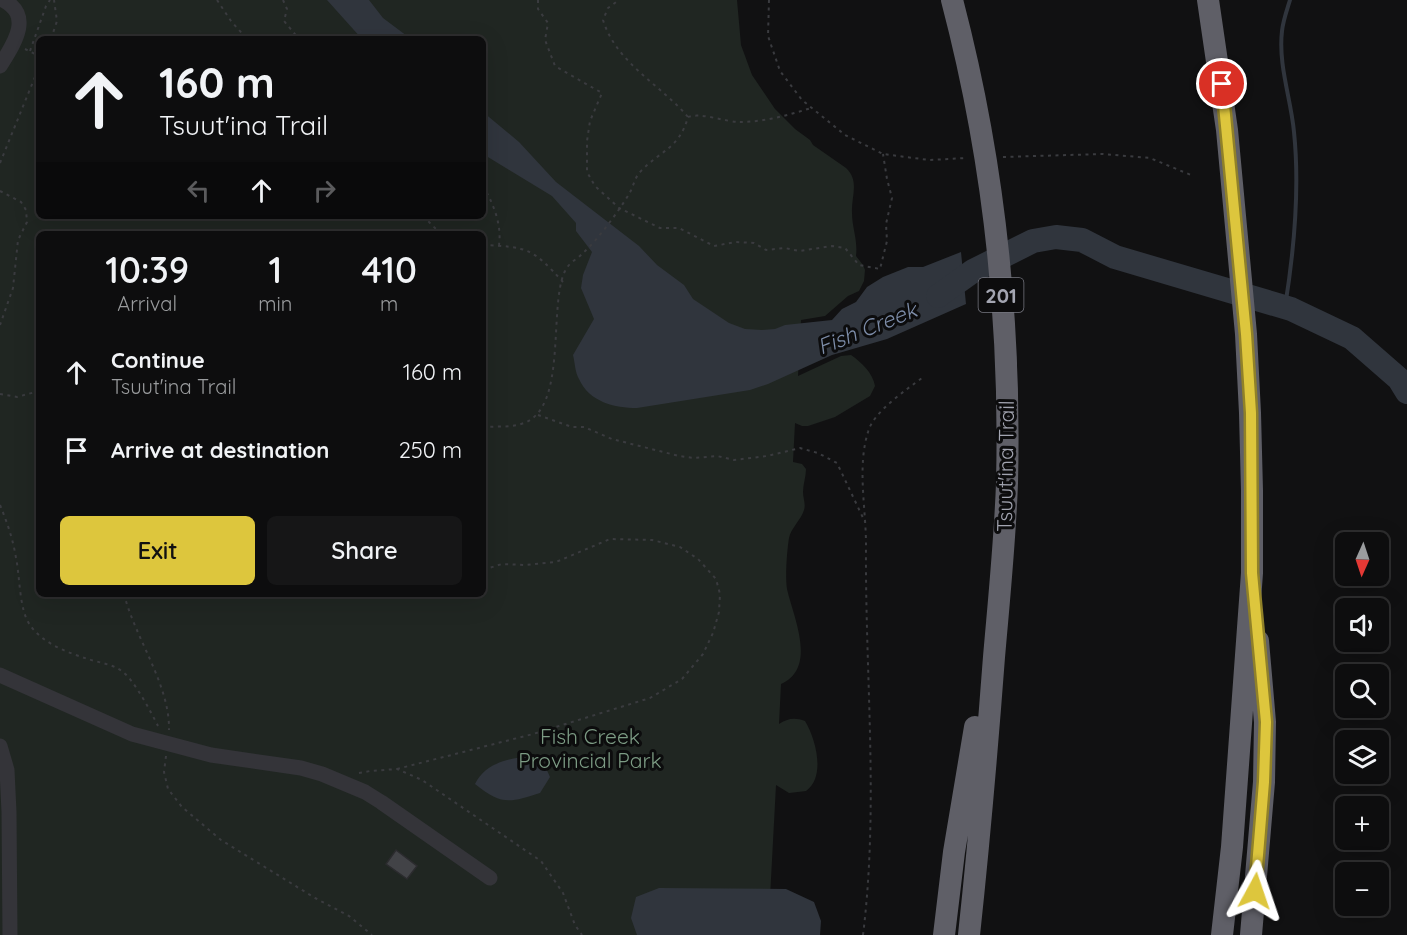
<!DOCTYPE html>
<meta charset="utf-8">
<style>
:root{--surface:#0d0d0e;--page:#161617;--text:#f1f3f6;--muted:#9a9c9e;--line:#2d2d2e;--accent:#ddc63d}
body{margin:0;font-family:Quicksand,sans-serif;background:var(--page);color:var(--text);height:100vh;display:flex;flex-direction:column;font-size:22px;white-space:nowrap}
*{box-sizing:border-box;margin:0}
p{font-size:20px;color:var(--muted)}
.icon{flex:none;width:33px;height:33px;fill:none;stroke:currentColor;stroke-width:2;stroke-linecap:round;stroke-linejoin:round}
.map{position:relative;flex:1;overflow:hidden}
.details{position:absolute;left:36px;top:231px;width:450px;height:366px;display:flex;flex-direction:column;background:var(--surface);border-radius:9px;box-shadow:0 6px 24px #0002,0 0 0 2px var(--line)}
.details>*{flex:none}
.hud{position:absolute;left:36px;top:36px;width:450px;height:183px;border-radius:9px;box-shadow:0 6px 24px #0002,0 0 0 2px var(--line);background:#0d0d0e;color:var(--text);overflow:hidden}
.needle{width:39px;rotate:183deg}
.controls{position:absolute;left:1335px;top:532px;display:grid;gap:12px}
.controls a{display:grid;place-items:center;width:54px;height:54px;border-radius:9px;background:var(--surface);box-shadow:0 6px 24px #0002,0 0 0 2px var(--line);font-size:30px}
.pin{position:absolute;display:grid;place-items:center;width:51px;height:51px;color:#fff;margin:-26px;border:3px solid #fff;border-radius:50%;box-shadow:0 2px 6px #0007}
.me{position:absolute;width:66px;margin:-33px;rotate:5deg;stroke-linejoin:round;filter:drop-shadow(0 0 4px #0008)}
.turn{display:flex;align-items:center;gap:21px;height:126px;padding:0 24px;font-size:27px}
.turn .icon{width:78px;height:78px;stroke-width:2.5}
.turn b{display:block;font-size:42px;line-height:51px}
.lanes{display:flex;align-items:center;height:57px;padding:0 24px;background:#0003;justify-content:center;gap:30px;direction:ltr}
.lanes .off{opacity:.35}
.eta{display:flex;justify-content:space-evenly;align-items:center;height:102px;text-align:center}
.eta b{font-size:36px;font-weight:600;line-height:42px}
.button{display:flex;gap:12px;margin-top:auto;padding:12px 24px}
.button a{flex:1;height:69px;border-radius:9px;background:var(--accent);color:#111;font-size:24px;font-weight:600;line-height:69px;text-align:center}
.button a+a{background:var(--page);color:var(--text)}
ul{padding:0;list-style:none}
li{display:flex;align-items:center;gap:18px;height:78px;padding:0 24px}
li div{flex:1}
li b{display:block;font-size:22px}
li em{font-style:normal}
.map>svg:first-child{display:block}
.green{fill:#202622;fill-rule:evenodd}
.water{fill:#30353d}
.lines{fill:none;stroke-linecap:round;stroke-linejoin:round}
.stream{stroke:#30353d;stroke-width:4}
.river{stroke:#30353d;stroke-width:24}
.building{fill:#424347;stroke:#2b2b2e;stroke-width:1.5}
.path{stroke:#3a3b3f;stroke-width:2;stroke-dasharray:3 4.5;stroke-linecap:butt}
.minor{stroke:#343439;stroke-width:15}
.highway{stroke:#5f5f67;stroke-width:22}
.route-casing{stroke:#908128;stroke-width:15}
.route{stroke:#ddc63d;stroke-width:10}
.labels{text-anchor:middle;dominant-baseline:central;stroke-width:6;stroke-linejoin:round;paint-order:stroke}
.shield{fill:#0c0c0d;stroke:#767780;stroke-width:1.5}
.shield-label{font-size:20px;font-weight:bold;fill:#a3a5b1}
.street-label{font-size:21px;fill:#a3a5b1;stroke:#0c0c0d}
.park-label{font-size:21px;fill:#7c9b84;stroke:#0c0c0d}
.water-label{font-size:22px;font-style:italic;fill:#7d8da9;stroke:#0c0c0d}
</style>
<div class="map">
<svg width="1407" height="935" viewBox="0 0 1407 935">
<rect width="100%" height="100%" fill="#111112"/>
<!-- green -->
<path class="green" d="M 0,0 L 737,0 L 741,45 L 752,75 L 775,109 L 795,129 L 810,140 L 813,145 L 846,168 C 860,181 851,197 852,213 C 852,228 858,240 856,256 L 863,265 L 865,270 L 864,281 L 859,291 L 848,296 L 825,316 L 801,320 L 798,376 L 841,356 L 851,355 C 861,362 873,373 875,386 L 870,396 L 835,417 L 808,426 L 802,426 L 795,423 L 793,462 L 802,464 L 806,469 C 806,477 803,484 803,492 C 803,498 806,504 804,510 C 801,520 791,528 789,538 C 787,550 785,577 787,589 C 793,616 818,668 781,684 L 779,724 C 787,719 794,717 805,721 C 816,739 826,777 806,791 L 789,793 L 776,785 L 768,935 L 0,935 ZM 39,39 L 483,39 L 483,216 L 39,216 ZM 39,234 L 483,234 L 483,594 L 39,594 Z"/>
<!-- water -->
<path class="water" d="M 327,0 L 369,0 L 383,18 L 411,39 L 362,39 Z
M 483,112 L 519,142 L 556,182 L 639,246 L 657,265 L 684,285 L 693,299 L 729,323 L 745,329 L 762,330 L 775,329 L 785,325 L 832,320 L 842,309 L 856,302 L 867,287 L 883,277 L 908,267 L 923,267 L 961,252 L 966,304 L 887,339 L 832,355 L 768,384 L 750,390 L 637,408 C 615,408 589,402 579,379 C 575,372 575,363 573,355 L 594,319 L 581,288 L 583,275 L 592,252 L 576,231 L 576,223 L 552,196 L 483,154 Z
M 531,756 L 545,766 L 550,777 L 540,793 C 509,803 501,805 475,784 C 485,763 509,758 531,756 Z
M 659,888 L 786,889 L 814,902 L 821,921 L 820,935 L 637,935 L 631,918 L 636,897 Z"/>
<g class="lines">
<!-- stream -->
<path class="stream" d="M 1285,307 C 1294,251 1300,190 1294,132 C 1291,99 1278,65 1282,31 C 1283,21 1287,10 1290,0"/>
<!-- river -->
<path class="river" d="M 938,296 L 973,271 L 1033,241 L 1056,237 L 1082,240 L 1115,257 L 1291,309 L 1352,338 L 1399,379 L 1407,392"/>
</g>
<!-- building -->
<path class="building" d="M 396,850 L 417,866 L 407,879 L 386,864 Z"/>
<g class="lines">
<!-- path -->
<path class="path" d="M 217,0 L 231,21 L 247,39
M 283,0 L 287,9 L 284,21 L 299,39
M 538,0 L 538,9 L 548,23 L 545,40 L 555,66 L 602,93 L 590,121 L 587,141 L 587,172 L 595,186 L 619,208 L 660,228 L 679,228 L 714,246 L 736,242 L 754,243 L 766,250 L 785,248 L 799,251 L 832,246 L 845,248 L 859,265 L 880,269 L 887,241 L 886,224 L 892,198 L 887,179 L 883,154
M 769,0 L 768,36 L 780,71 L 802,100 L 845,135 L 883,154 L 929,160 L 967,158
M 51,39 L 57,21 L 54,0
M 25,49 L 39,56
M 30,51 L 46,6 L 50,0
M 688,117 C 701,112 725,122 740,122 C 764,122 789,115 811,108
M 1003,157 L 1102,154 L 1150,158 L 1191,175
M 0,163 L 39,67
M 483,186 C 493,203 502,224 499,245
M 0,191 L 21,202 L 26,210 L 27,222 L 18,240 L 13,288 L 0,325
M 423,216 L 441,234
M 483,245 C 528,247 532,248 563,282
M 0,394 L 17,397 L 39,391
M 538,415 L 572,427 L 584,427 L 612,439 L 679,456 L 694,458 L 717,456 L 734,460 L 767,456 L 800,448 L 818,453 L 837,463 L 865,522
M 483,427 C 496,426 511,428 524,423 C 568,407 548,306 565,271 C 569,262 578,259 584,252 C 596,242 621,208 629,194 C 634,186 634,178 641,171 C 661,150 679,149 688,117 C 661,85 616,63 603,20 L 608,8 L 619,0
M 0,505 C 7,522 13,539 16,558 C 20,576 19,610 30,625 C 42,643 68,653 88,659 C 100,663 113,664 123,672 C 134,680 151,712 158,726
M 124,594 C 135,638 170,685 169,730
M 166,756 L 164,772 L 168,789 L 182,807 L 221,840 L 315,898 L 349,916 L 372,935
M 397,769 L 533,734 L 650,698 L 682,679 L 703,654 L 713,633 L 719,612 L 720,594 L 716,579 L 698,559 L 680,547 L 652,540 L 610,539 L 556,562 L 525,565 L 502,564 L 483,570
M 359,773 L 370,771 L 397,769 L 422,780 L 541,861 L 563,893 L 575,925 L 582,935
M 863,935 C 879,805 865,675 866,545 C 866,508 857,467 868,432 C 873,412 906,390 922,378"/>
<!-- minor -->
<path class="minor" d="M 0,66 C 13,45 34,16 3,0
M 0,675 L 132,734 L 211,755 L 301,768 L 322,774 L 365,792 L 381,802 L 490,878
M 0,746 L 7,770 L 9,812 L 10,935"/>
<!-- highway -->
<path class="highway" d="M 952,0 C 993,156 1011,321 1007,483 C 1005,541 999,599 994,657 C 987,750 979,842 969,935
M 1208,0 L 1227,130 L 1246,334 L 1250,413 L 1252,491 L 1252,573 L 1232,847 L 1222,935
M 944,935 L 954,852 L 975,727
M 1251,935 L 1264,782 L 1265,722 L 1258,641"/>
</g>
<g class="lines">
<defs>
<path id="route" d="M 1222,84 L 1246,334 L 1251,413 L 1252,573 L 1266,722 L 1264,782 L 1255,891"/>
</defs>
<!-- route casing -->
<use href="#route" class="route-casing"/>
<!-- route -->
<use href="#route" class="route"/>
</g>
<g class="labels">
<!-- shield labels -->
<rect class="shield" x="978.5" y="278" width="45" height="34" rx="4.5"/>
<g class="shield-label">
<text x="1001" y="295">201</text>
</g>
<!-- street labels -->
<g class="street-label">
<text transform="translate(1005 466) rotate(-89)">Tsuut'ina Trail</text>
</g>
<!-- park labels -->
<g class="park-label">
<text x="590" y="736">Fish Creek<tspan x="590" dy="24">Provincial Park</tspan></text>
</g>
<!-- water labels -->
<g class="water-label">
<text transform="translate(867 328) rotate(-22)">Fish Creek</text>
</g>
</g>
</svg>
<div class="controls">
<a><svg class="needle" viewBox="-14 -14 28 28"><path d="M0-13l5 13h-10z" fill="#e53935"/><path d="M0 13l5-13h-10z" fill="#9a9c9e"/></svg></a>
<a><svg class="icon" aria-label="sound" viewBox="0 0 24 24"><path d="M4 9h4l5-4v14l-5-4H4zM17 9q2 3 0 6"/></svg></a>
<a><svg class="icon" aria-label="search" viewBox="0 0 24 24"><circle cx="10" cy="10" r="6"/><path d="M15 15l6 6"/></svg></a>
<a><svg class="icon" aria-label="layers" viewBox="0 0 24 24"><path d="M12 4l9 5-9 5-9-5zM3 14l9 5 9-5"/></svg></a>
<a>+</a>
<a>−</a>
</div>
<div class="pin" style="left:1222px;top:84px;background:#d93025"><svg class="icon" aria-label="arrive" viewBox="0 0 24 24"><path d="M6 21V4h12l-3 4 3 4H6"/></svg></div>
<svg class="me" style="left:1255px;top:891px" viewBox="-20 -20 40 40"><path d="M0-17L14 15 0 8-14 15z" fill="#ddc63d" stroke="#fff" stroke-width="4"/></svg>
<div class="hud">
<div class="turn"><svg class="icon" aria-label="ahead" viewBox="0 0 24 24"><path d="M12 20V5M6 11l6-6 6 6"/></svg><div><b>160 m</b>Tsuut'ina Trail</div></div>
<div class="lanes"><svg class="icon off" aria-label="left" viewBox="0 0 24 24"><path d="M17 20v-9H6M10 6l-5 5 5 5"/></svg><svg class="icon" aria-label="ahead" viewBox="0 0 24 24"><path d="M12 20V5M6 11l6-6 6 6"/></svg><svg class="icon off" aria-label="right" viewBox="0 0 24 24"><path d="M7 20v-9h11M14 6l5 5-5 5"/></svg></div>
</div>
<section class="details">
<div class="eta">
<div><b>10:39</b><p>Arrival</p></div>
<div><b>1</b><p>min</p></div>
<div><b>410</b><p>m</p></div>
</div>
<ul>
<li><svg class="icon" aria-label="ahead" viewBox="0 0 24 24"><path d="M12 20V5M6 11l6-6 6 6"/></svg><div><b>Continue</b><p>Tsuut'ina Trail</p></div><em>160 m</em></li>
<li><svg class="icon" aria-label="arrive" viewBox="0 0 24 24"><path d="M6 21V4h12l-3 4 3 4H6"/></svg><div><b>Arrive at destination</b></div><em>250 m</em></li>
</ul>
<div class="button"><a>Exit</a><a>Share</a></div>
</section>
</div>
